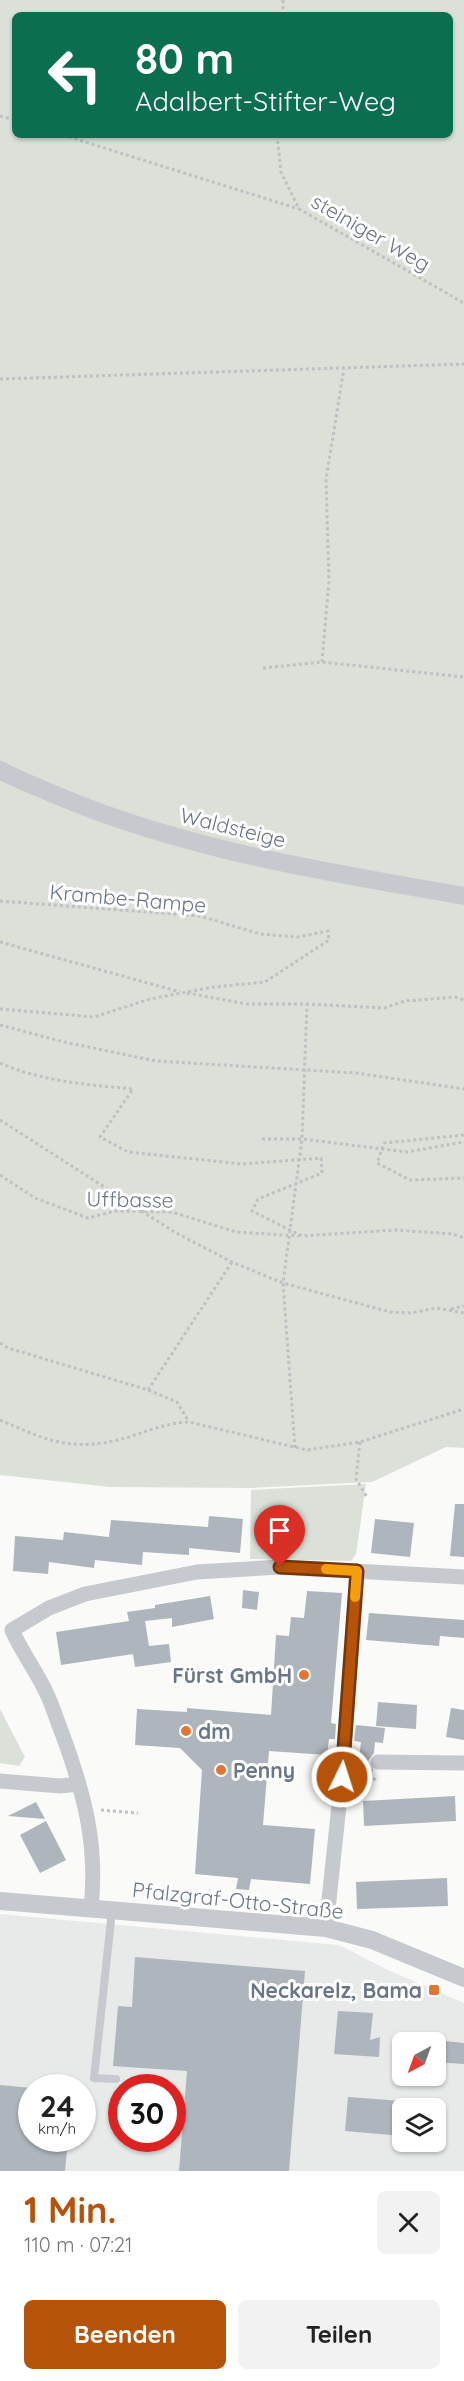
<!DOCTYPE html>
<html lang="de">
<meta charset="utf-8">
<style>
:root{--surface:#fff;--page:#f2f2f2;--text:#222;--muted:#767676;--accent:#b45309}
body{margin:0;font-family:Quicksand,sans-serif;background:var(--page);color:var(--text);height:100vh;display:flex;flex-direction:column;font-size:22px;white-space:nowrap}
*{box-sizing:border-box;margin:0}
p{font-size:20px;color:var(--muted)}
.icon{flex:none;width:33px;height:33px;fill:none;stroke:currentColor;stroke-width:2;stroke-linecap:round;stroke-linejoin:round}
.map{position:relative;height:2171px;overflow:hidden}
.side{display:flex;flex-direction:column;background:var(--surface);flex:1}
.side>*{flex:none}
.hud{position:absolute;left:12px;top:12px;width:441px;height:126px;border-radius:9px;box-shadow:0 2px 4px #0004;background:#0b6e4f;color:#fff;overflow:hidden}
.needle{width:39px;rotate:221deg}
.fabs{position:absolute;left:392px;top:2032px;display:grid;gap:12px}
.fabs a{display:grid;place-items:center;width:54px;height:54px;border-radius:9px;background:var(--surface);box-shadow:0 2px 4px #0004;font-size:30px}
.speed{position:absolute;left:18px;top:2074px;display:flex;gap:12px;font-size:30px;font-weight:700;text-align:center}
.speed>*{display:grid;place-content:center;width:78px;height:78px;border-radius:50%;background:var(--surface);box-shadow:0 2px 4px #0004;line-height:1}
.speed small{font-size:15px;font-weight:400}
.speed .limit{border:9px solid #d22;background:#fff;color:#111}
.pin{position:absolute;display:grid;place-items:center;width:51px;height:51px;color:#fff;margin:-62px -26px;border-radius:50% 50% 50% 0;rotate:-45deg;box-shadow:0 0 6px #0007}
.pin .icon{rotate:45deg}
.me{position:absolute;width:66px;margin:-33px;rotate:4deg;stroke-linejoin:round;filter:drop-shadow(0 0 4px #0008)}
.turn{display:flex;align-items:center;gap:21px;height:126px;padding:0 24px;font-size:27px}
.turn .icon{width:78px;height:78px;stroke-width:2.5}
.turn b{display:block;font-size:42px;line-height:51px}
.round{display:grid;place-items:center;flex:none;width:63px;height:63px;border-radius:9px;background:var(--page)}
.headline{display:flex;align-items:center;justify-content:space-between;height:102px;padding:0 24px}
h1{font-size:36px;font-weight:700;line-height:45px;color:var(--accent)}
.action{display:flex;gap:12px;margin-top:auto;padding:12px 24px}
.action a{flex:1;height:69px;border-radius:9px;background:var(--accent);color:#fff;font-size:24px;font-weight:700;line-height:69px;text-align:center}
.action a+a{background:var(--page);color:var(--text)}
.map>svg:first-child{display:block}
.built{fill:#e8e9e9;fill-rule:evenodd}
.green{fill:#dbe1d9;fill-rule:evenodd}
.building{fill:#afb5bc}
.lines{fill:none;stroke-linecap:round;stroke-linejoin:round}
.path{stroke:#bec0c3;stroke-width:3;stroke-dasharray:3 3;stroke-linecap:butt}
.service{stroke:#c6c9cd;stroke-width:8}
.minor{stroke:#c6c9cd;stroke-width:15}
.tertiary{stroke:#c6c9cd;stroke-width:18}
.route-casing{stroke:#753606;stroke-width:15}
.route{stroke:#b45309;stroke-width:10}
.slow{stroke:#f59e0b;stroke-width:10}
.poi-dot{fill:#e17631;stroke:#fff;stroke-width:2}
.labels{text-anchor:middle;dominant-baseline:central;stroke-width:6;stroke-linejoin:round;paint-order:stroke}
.street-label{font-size:21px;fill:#6a7688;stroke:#fff}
.poi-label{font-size:21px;font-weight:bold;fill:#6a7688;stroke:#fff;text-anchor:end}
</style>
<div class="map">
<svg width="464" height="2171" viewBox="0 0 464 2171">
<rect width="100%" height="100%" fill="#fafaf8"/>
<!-- built -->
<path class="built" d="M 0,1914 L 339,1945 L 388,1970 L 464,2003 L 464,2171 L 0,2171 ZM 402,2043 L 435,2043 L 435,2076 L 402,2076 ZM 32,2088 L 82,2088 L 82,2139 L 32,2139 ZM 122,2088 L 172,2088 L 172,2139 L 122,2139 ZM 402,2109 L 435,2109 L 435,2142 L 402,2142 Z"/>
<!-- green -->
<path class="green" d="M 0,0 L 464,0 L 464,1448 L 446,1447 L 372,1482 L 250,1488 L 110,1487 L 0,1475 ZM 15,15 L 450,15 L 450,135 L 15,135 Z
M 366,1484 L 356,1554 L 351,1561 L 250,1559 L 251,1490 Z
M 0,1709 L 25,1757 L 19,1766 L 0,1763 Z"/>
<!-- building -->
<path class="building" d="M 455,1504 L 464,1504 L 464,1557 L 450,1556 Z
M 209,1516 L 243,1519 L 240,1553 L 189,1548 L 189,1555 L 143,1552 L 142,1565 L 95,1560 L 94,1568 L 49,1562 L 48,1574 L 13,1571 L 15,1536 L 63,1540 L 64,1532 L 109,1537 L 111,1520 L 208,1527 Z
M 375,1519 L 414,1523 L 410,1557 L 371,1553 Z
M 243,1590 L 259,1592 L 257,1610 L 242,1608 Z
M 307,1591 L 342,1593 L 331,1723 L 336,1724 L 335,1739 L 329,1739 L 327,1755 L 269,1751 L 263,1825 L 315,1829 L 310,1884 L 251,1879 L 249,1890 L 236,1889 L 238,1878 L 195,1874 L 202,1770 L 180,1748 L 135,1745 L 137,1709 L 187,1712 L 187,1708 L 271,1715 L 276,1635 L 289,1636 L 291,1617 L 304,1618 Z
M 210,1596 L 214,1619 L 172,1627 L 172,1618 L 145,1621 L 149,1646 L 169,1644 L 171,1662 L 135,1667 L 133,1654 L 61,1665 L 56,1632 L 129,1621 L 127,1612 L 155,1608 L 155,1605 Z
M 369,1613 L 464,1620 L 464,1638 L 440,1636 L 439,1646 L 366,1640 Z
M 378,1702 L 417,1705 L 416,1729 L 376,1726 Z
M 451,1708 L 464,1710 L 464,1740 L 446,1737 Z
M 356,1725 L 385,1728 L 383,1743 L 375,1742 L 374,1753 L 368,1761 L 373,1770 L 372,1777 L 357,1775 L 361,1742 L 354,1741 Z
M 455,1796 L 456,1821 L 364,1826 L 363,1801 Z
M 36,1802 L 45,1819 L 8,1816 Z
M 46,1821 L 66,1860 L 40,1873 L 20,1835 Z
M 447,1878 L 448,1906 L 357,1909 L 356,1882 Z
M 135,1957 L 305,1971 L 289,2171 L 179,2171 L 187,2071 L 113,2066 L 118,2006 L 132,2007 Z
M 338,2011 L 373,2013 L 370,2040 L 380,2037 L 379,2057 L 334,2054 Z
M 435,2040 L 464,2043 L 464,2064 L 435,2062 Z
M 0,2085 L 32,2088 L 32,2139 L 68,2139 L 65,2171 L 0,2171 Z
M 348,2097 L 402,2101 L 402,2136 L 345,2131 Z"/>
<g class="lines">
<!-- path -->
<path class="path" d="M 283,15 L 283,0
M 0,116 L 15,120
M 63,135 L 299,209
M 277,135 L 281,172 L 299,209 L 464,303
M 0,379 L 464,364
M 322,662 L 329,580 L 326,480 L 344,368
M 263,668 L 322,662 L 464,677
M 0,901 L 200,916 L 260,934 L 298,937 L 328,931 L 329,940 L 265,982 L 214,987 L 150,999 L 94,1017 L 0,1009
M 0,942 L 180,992
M 187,993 L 247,1004 L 307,1004 L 384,1008 L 405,1001 L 455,997 L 464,1000
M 0,1025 L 64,1042 L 156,1061 L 356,1073 L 464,1089
M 0,1063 C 40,1081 89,1085 133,1089 L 100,1137 L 128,1152 L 242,1164 L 321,1158 L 322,1173 L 258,1199 L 252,1211 L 302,1236 L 395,1230 L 453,1234 L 464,1238
M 0,1120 L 176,1233 L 232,1262 L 283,1283 L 390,1312 L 411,1313 L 436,1308 L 464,1313
M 464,1135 L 384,1143 L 377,1163 L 410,1180 L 464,1178
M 262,1139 L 302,1139 L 407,1152 L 464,1142
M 0,1175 L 35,1198 L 88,1218 L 115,1211 L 172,1212 L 236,1232 L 299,1236
M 451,1309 L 464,1306
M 0,1343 L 8,1348 L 148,1390 L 177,1402 L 189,1422
M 148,1390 L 232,1262
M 0,1420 C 37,1436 62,1449 103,1443 C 133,1439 158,1423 189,1422 L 307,1450 L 360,1442 L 464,1409
M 360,1442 L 356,1479 L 367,1497
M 295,1448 L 283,1283 L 302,1139 L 307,1004
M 355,1778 L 375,1779 L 376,1775
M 101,1810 L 138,1813"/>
<!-- service -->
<path class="service" d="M 112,1911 L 94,2078 L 116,2079"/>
<!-- minor -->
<path class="minor" d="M 12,1630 L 49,1608 L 85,1594 L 197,1572 L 280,1567 L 464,1577
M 12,1630 C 21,1651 35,1669 45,1690 C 52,1703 56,1719 62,1733 C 84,1793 98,1844 91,1908
M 378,1762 L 464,1763
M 0,1781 L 60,1786 L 79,1784
M 326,1928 L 342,1777 L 357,1571"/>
<!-- tertiary -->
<path class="tertiary" d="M 0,770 C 20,781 42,789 63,798 C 190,851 329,872 464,896
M 0,1901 L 326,1928 L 372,1940 L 464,1978"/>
</g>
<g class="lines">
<defs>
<path id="route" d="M 280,1567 L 357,1571 L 342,1777"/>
</defs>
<!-- route casing -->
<use href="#route" class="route-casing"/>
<!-- route -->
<use href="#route" class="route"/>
<!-- slow -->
<path class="slow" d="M 326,1569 L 357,1571 L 355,1597"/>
</g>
<!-- markers -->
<g class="poi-dot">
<circle cx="304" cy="1675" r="6"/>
<circle cx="186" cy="1731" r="6"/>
<circle cx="221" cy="1770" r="6"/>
<rect x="428" y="1984" width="12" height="12" rx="3"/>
</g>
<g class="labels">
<!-- street labels -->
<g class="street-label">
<text transform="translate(371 232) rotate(30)">steiniger Weg</text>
<text transform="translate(233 827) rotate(14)">Waldsteige</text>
<text transform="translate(128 898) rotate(5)">Krambe-Rampe</text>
<text transform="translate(130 1199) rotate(1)">Uffbasse</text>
<text transform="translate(238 1900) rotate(6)">Pfalzgraf-Otto-Straße</text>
</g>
<!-- poi labels -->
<g class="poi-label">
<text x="292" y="1675">Fürst GmbH</text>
<text x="198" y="1731" text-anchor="start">dm</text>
<text x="233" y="1770" text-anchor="start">Penny</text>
<text x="422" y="1990">Neckarelz, Bama</text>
</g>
</g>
</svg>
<div class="fabs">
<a><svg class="needle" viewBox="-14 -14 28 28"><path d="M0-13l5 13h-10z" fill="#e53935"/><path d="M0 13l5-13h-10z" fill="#767676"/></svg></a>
<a><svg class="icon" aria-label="layers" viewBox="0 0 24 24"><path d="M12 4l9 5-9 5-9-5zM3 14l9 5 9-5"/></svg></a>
</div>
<div class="speed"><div>24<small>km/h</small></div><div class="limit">30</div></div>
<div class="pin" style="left:280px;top:1567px;background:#d93025"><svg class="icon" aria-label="arrive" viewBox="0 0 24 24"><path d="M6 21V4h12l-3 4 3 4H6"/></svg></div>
<svg class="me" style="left:342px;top:1777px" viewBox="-20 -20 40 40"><circle r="17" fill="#b45309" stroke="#fff" stroke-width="3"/><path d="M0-11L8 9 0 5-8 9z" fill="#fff"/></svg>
<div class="hud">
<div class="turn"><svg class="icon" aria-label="left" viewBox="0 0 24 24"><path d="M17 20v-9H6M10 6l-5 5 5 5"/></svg><div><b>80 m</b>Adalbert-Stifter-Weg</div></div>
</div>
</div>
<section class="side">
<div class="headline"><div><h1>1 Min.</h1><p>110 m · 07:21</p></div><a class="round"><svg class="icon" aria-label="close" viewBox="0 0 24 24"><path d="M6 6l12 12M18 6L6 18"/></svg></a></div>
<div class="action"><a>Beenden</a><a>Teilen</a></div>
</section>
